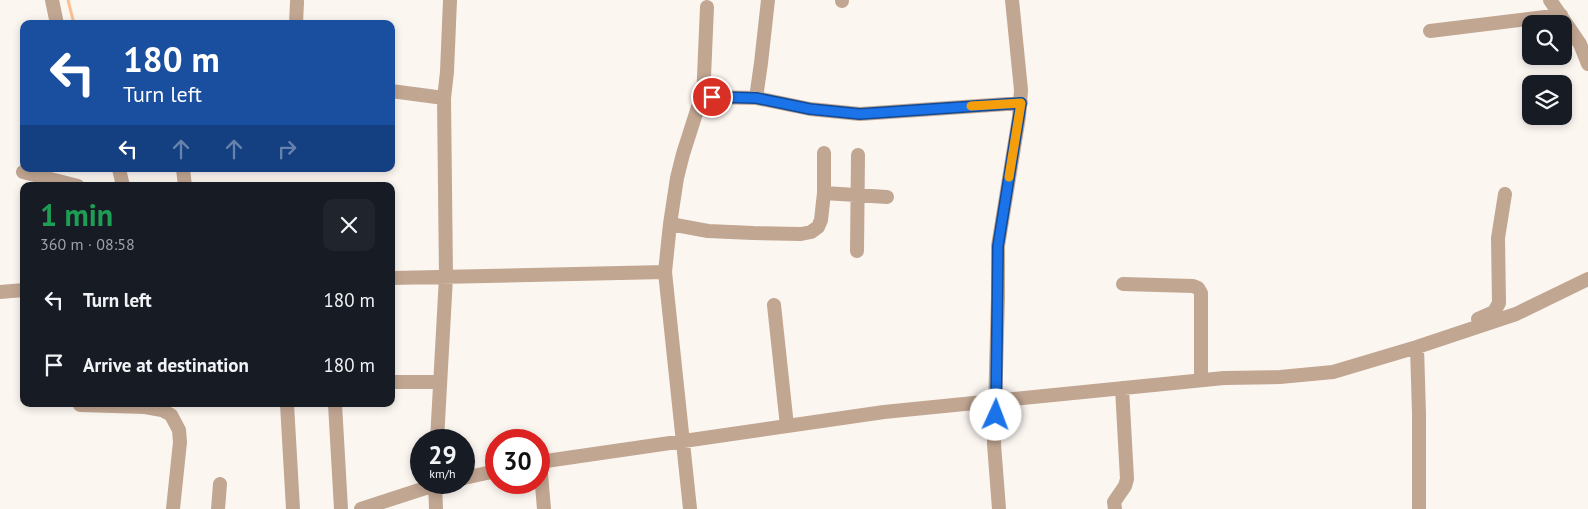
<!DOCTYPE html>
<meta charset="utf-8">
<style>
:root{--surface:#171b24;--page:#20242c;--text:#f1f3f6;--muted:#9ea1a6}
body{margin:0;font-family:"PT Sans",sans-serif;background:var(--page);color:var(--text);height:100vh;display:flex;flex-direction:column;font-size:19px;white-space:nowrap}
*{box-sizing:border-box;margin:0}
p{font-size:16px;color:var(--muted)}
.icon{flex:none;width:28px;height:28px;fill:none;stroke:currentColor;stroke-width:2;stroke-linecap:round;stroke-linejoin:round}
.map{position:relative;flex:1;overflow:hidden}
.side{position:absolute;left:20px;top:182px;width:375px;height:225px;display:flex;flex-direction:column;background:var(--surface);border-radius:10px;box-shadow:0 2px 8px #0003}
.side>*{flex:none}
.hud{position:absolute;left:20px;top:20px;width:375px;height:152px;border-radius:10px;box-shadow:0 2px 8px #0003;background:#1a4fa0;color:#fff;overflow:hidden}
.controls{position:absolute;left:1522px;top:15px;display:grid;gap:10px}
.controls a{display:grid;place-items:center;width:50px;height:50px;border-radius:10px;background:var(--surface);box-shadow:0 2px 8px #0003;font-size:25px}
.speed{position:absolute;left:410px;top:429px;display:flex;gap:10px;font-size:25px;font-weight:700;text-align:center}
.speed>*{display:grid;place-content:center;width:65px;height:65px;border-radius:50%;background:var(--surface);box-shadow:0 2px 8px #0003;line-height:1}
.speed small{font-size:12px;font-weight:400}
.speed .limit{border:8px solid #d22;background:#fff;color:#111}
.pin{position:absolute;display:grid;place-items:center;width:42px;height:42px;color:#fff;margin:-21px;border:2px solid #fff;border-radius:50%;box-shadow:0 1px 5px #0007}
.me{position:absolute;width:55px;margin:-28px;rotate:2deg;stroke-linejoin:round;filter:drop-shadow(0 0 4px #0008)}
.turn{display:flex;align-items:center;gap:18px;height:105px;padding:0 20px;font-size:22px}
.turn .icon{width:65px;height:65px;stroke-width:2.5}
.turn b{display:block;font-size:35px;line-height:42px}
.lanes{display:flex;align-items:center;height:48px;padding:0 20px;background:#0003;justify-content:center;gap:25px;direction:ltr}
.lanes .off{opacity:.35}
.round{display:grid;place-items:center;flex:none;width:52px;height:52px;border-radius:10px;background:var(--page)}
.headline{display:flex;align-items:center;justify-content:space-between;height:85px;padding:0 20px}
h1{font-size:30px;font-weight:700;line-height:38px;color:#1e9e55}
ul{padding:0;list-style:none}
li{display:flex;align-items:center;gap:15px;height:65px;padding:0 20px}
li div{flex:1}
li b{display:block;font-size:19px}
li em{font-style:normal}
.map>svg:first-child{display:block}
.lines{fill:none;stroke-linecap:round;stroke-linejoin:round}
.stream{stroke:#fcbe8e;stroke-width:3}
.minor{stroke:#c1a692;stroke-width:14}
.route-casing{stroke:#114b97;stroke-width:12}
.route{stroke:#1a73e8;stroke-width:9}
.slow{stroke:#f59e0b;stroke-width:9}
</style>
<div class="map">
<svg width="1588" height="509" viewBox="0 0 1588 509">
<rect width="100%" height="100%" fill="#fcf6f1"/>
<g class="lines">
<!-- stream -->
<path class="stream" d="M 68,0 L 74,24"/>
<!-- minor -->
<path class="minor" d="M 52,0 L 57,24
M 842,0 L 842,1
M 1550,0 L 1580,44 L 1588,64
M 296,24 L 297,2
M 1430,31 L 1561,15
M 391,91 L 444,98
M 756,98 L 761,63 L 768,0
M 703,100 L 707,7
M 119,169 L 123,186
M 183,169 L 185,186
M 23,172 L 78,186
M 824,193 L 887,197
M 670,224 L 708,231 L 753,233 L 801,234 L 811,232 L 818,227 L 821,220 L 824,193 L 824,153
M 857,251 L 858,155
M 391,278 L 665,272
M 1123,284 L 1193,286 L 1198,288 L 1201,293 L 1201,380
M 0,292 L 24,290
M 774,305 L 787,426
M 1478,319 L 1494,312 L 1499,303 L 1498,238 L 1505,194
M 1417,347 L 1419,414 L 1419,509
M 391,382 L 440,382
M 287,404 L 293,509
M 335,404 L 341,509
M 80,405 L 145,407 L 162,410 L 171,415 L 179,430 L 180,442 L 173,509
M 437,440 L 446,277 L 444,98 L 447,72 L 450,0
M 539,462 L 884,412 L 1224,378 L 1280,377 L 1333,372 L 1417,347 L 1516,314 L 1588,279
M 540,462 L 544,509
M 464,478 L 496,471
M 435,482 L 436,509
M 218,509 L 220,484
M 361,509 L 444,482
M 690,509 L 665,272 L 670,224 L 677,178 L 683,154 L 698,107 L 703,100 L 712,97 L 756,98 L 810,109 L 860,114 L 1021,103
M 999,509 L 994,444 L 998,297 L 998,246 L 1019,117 L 1021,90 L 1012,0
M 1115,509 L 1114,502 L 1125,486 L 1127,479 L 1122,388"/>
</g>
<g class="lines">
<defs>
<path id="route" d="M 712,97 L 756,98 L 810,109 L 860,114 L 1021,103 L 998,246 L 996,415"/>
</defs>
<!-- route casing -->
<use href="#route" class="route-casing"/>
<!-- route -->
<use href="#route" class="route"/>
<!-- slow -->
<path class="slow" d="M 971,106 L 1021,103 L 1009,177"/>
</g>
</svg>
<div class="controls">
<a><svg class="icon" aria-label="search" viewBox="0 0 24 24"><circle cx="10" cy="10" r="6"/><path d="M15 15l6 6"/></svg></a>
<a><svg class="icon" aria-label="layers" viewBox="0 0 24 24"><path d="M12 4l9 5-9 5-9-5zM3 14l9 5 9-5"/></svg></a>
</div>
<div class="speed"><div>29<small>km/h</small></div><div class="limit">30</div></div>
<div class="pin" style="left:712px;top:97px;background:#d93025"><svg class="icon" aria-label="arrive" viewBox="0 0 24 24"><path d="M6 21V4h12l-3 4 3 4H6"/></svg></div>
<svg class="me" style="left:996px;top:415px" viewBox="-20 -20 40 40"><circle r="19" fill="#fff"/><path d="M0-13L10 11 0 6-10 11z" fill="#1a73e8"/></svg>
<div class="hud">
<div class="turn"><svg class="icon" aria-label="left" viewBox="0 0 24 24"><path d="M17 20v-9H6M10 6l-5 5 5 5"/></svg><div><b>180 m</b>Turn left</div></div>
<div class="lanes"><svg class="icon" aria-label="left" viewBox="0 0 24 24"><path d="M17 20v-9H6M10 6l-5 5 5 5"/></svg><svg class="icon off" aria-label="ahead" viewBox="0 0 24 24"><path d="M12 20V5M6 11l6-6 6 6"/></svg><svg class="icon off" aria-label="ahead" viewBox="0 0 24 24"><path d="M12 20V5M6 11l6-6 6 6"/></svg><svg class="icon off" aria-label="right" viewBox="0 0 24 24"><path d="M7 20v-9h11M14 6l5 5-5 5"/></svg></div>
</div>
<section class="side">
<div class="headline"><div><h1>1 min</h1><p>360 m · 08:58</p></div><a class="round"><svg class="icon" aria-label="close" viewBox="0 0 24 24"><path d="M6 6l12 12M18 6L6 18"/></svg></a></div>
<ul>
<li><svg class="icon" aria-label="left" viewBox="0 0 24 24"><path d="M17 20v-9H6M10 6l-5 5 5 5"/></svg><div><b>Turn left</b></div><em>180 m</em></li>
<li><svg class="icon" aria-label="arrive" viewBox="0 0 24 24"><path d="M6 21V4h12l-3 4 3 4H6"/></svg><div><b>Arrive at destination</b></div><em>180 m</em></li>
</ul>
</section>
</div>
